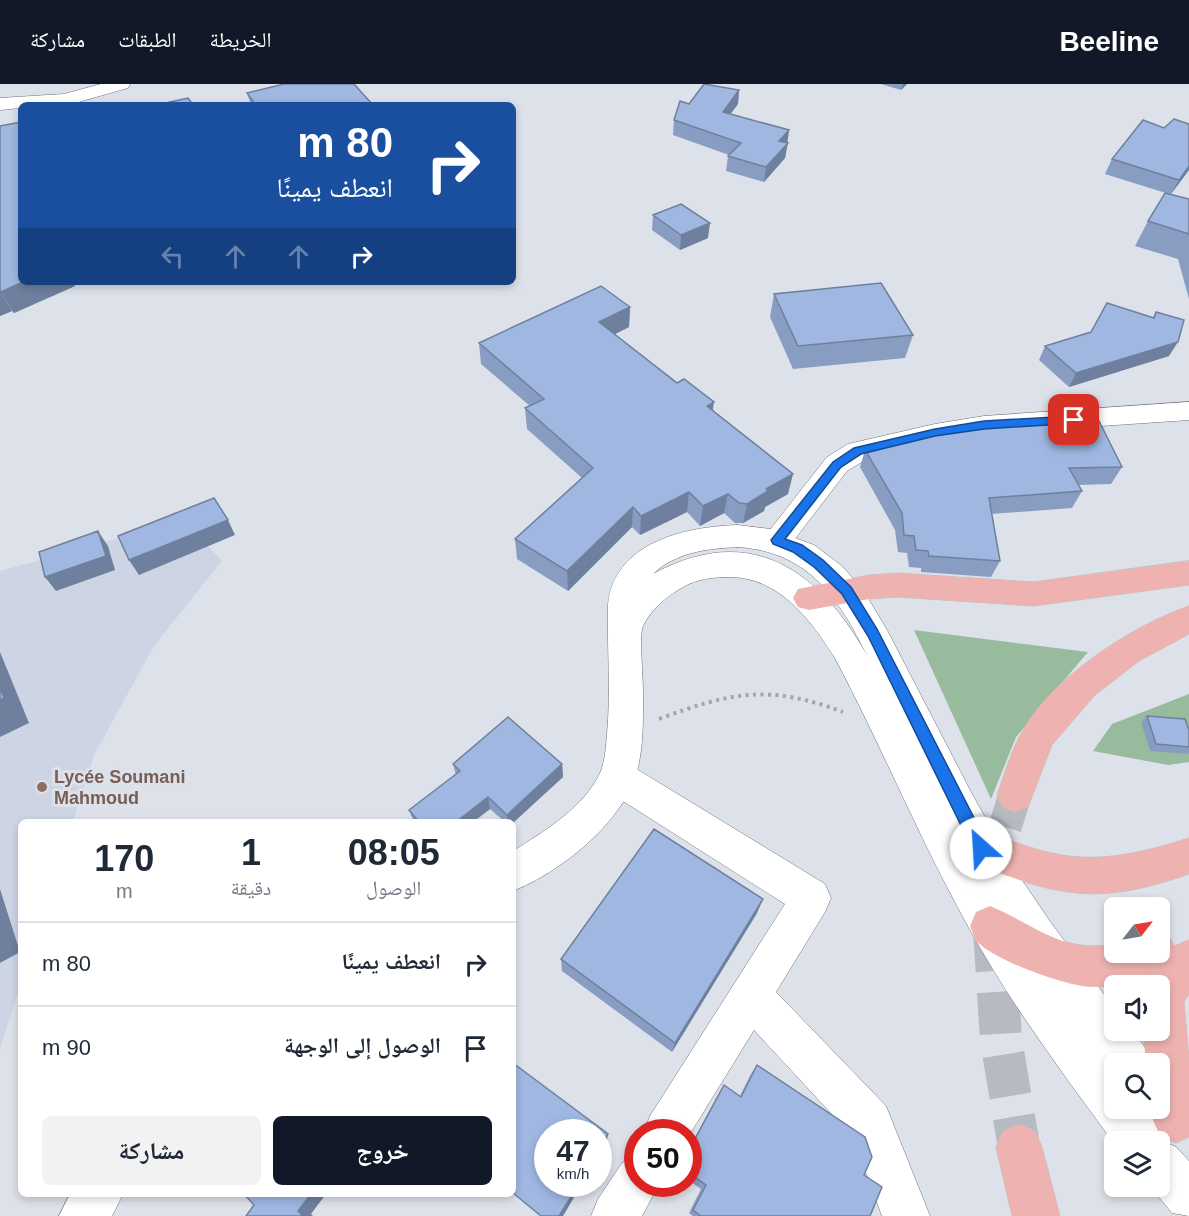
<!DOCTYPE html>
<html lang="ar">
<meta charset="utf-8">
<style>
:root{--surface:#fff;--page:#f2f2f3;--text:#1f2937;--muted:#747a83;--line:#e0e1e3;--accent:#111827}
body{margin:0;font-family:Arial,"Noto Naskh Arabic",sans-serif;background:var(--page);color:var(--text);direction:rtl;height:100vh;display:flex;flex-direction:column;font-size:22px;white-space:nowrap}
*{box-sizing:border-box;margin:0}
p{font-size:20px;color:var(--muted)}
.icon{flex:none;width:33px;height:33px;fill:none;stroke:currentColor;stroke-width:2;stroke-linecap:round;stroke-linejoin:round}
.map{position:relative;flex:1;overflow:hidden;direction:ltr}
.sheet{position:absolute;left:18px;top:735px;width:498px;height:378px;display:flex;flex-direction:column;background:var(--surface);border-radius:9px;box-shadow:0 3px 9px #0003;direction:rtl}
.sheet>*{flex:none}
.banner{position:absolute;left:18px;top:18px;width:498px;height:183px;border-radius:9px;box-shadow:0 3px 9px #0003;direction:rtl;background:#1a4fa0;color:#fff;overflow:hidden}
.needle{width:39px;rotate:59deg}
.fabs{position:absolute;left:1104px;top:813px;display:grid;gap:12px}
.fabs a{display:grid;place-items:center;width:66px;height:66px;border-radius:9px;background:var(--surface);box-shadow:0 3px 9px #0003;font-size:30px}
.speed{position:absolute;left:534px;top:1035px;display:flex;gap:12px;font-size:30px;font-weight:700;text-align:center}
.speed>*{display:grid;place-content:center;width:78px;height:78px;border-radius:50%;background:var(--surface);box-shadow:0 3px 9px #0003;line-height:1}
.speed small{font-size:15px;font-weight:400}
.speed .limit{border:9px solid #d22;background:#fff;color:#111}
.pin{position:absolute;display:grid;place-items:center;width:51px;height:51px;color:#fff;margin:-26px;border-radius:12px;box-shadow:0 3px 9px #0006}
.me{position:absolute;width:66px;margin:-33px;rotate:334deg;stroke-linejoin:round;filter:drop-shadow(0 0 4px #0008)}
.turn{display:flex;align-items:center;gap:21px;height:126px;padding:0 24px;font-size:27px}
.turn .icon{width:78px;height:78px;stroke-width:2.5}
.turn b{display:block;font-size:42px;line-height:51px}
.lanes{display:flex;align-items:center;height:57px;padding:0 24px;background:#0003;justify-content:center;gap:30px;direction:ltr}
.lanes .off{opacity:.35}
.eta{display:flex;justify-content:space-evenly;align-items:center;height:102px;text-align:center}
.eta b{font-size:36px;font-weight:700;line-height:42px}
.button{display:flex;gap:12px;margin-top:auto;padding:12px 24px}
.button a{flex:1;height:69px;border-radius:9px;background:var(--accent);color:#fff;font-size:24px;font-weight:700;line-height:69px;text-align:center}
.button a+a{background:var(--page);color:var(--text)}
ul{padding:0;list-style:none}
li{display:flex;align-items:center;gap:18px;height:84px;padding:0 24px;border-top:2px solid var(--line)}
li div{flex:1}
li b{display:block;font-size:22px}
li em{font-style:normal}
header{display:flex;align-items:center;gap:36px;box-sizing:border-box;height:84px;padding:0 30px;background:var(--accent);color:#fff}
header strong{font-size:28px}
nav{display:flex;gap:33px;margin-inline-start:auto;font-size:21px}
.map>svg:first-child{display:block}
.built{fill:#cdd5e4}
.green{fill:#99bb9d}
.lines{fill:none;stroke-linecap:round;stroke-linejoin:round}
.primary-tunnel-far1{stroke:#b6bac1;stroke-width:33;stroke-dasharray:33 16;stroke-linecap:butt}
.primary-tunnel{stroke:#b6bac1;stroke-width:42;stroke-dasharray:42 21;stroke-linecap:butt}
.minor-casing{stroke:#6f747a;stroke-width:1}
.secondary-casing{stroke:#6f747a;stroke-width:1}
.primary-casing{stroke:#bfc0c1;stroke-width:1}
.path{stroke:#a2a6ac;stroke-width:4;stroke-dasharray:3 4.5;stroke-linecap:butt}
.minor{fill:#fff;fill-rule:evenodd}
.secondary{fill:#fff;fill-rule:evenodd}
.primary{fill:#eeb3b1;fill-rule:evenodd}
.wall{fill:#899dc2}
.shaded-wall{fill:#6f809e}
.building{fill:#9fb7e1;stroke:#6f809e;stroke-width:1.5}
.route{fill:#1a73e8;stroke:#114b97;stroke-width:1.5}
.education-dot{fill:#8d6e63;stroke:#dde1e9;stroke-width:2}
.labels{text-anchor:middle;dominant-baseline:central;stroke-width:6;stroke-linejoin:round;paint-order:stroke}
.education-label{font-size:18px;font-weight:bold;fill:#785e54;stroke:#dde1e9;text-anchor:start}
</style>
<header>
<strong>Beeline</strong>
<nav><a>الخريطة</a><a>الطبقات</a><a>مشاركة</a></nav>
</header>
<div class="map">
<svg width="1189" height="1132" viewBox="0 0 1189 1132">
<rect width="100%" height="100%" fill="#dde1e9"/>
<!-- built -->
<path class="built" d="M 175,428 L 222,477 L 154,562 L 95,669 L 73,738 L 21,738 L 21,899 L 0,965 L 0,487 L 113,456 Z"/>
<!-- green -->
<path class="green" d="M 914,546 L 1088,568 L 1016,653 L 991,715 Z
M 1189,610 L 1189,678 L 1168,681 L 1093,667 L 1112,640 Z"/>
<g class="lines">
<!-- primary-tunnel-far1 -->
<path class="primary-tunnel-far1" d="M 1005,743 L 1015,711"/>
<!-- primary-tunnel -->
<path class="primary-tunnel" d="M 996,796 L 1000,761 L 1006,741
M 994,845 L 1001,956 L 1019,1063"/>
<defs>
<path id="minor" d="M 101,0 L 130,0 L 128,4 L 68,21 L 21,21 L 21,24 L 0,26 L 0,14 L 64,10 Z
M 1189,318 L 1189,336 L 984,350 L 935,358 L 867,375 L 847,387 L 788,464 L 777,467 L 766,464 L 762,456 L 827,373 L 848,360 L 935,340 L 984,332 Z
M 617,677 L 630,681 L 825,800 L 831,814 L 825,828 L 776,908 L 886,1022 L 930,1132 L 882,1132 L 853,1053 L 754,946 L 688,1053 L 688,1048 L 644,1048 L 650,1032 L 785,820 L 604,705 L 599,693 L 604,681 Z
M 638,1072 L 638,1100 L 659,1100 L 642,1132 L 591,1132 L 598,1115 L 622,1079 Z"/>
<path id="secondary" d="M 737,441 L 771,445 L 814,461 L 842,482 L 863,506 L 887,546 L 972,710 L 1013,783 L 1049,836 L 1114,924 L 1114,946 L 1132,946 L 1146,965 L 1153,980 L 1114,980 L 1114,1024 L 1145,1024 L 1158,1042 L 1165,1058 L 1176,1063 L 1189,1077 L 1189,1132 L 1172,1129 L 1150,1102 L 1160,1102 L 1160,1058 L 1114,1059 C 1063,990 1011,920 969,844 C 920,756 882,663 835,574 C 810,535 779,493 729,493 C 713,493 698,495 685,502 C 668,511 651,525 643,542 C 639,549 643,594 643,606 C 643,634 644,664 636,691 C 620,741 560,788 513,807 L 513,767 C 545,747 585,723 601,687 C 605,676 606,662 607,650 C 611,607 607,564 608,521 C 614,458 685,443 737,441 ZM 737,463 C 808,467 839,514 868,573 C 819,486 751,437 653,490 C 676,468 706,465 737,463 Z
M 70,1110 L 123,1110 L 112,1132 L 59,1132 Z"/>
<path id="primary" d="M 1189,477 L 1189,501 L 1033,522 L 897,513 L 869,515 L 809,526 L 798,523 L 793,514 L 798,505 L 869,491 L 897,489 L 1033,498 Z
M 1189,522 L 1189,550 L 1139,577 L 1095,611 L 1052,661 L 1028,723 L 1015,728 L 1002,723 L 997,711 C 1005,689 1012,663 1025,643 C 1055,592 1133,541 1189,522 Z
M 981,746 C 1004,754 1028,764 1052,769 C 1098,780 1145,768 1189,754 L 1189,790 C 1095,823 1057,812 968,777 L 962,764 L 968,751 Z
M 990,822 C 1034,840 1062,870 1114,860 L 1114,868 L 1160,868 L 1160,849 L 1170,854 L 1174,862 L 1189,856 L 1189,910 L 1184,918 L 1189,975 L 1189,1053 L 1176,1059 L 1160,1052 L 1153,1036 L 1152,1024 L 1160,1024 L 1160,980 L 1146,980 L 1143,946 L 1160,946 L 1160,902 L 1148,902 L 1155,889 C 1134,897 1115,903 1092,903 C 1068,903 989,875 975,855 C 973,851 972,846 970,842 L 976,828 Z
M 1019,1040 L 1035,1047 L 1042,1063 L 1060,1132 L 1012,1132 L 996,1063 L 1003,1047 Z"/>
</defs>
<!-- minor casing -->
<use href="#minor" class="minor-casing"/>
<!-- secondary casing -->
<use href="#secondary" class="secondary-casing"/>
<!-- primary casing -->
<use href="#primary" class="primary-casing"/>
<!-- path -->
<path class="path" d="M 659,635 C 731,608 769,600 843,628"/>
<!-- minor -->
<use href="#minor" class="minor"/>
<!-- secondary -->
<use href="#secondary" class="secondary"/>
<!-- primary -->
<use href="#primary" class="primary"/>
</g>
<!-- wall -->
<path class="wall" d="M 881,0 L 907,0 L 901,6 Z
M 739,6 L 738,20 L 730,30 L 789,46 L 785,74 L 764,98 L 726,87 L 728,72 L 729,71 L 673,51 L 674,36 L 689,20 Z
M 247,9 L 256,21 L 251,21 Z
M 1189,40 L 1189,86 L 1171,110 L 1189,115 L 1189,215 L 1178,175 L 1135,162 L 1148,137 L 1169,110 L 1105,90 L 1112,75 L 1164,44 Z
M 0,42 L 75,202 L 14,229 L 12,227 L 0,232 Z
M 653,131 L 708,154 L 680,166 L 652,146 Z
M 774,210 L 913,251 L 905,274 L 793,285 L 770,233 Z
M 630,223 L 629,243 L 615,250 L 713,326 L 788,410 L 765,423 L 764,427 L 743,439 L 735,439 L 724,429 L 700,442 L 687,428 L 640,451 L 632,443 L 568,507 L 517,475 L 515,455 L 582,394 L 527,345 L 525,324 L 530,322 L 481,280 L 479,259 Z
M 1156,228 L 1169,272 L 1069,303 L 1039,276 L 1045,262 L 1153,233 Z
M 998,337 L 1122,383 L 1111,400 L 1078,401 L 1082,407 L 1072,424 L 991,430 L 1000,477 L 991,493 L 921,488 L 921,484 L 909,483 L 907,469 L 898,468 L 895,446 L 860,383 L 865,366 L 997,340 Z
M 1147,632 L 1189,646 L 1189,669 L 1188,670 L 1150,667 L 1141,638 Z
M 453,680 L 562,680 L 563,693 L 513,738 L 505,738 L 490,725 L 473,738 L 414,738 L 409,726 L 456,691 Z
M 757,829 L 672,968 L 562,887 L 561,875 Z
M 757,981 L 864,1091 L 870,1132 L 693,1132 L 689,1129 L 701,1105 L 688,1096 L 688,1066 L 719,1009 L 724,1001 L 740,1012 L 751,990 Z"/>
<!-- shaded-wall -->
<path class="shaded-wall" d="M 903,0 L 907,0 L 901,6 Z
M 739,6 L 738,20 L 721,43 L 723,28 Z
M 789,46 L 787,61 L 779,57 Z
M 788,59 L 785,74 L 764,98 L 766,83 Z
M 1189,82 L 1189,86 L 1171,110 L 1179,96 Z
M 710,139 L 708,154 L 680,166 L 681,151 Z
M 23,198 L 75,198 L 73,199 L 75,202 L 14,229 L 1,208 Z
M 0,207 L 12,227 L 0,232 Z
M 630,223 L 629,243 L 599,258 L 599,238 Z
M 1178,258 L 1169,272 L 1069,303 L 1076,289 Z
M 714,318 L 711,338 L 707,322 Z
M 793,390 L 788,410 L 765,423 L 764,427 L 743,439 L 747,420 L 766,405 Z
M 689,408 L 687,428 L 640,451 L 641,432 Z
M 728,410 L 724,429 L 700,442 L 703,422 Z
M 633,423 L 632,443 L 568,507 L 567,487 Z
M 228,436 L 235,451 L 139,491 L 129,476 Z
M 98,447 L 108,462 L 115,486 L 56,507 L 45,493 Z
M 0,568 L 29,639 L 0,653 Z
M 562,680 L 563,693 L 513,739 L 508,738 L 507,731 Z
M 488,713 L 490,725 L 473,738 L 456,738 Z
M 0,805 L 20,868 L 0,879 Z
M 763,815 L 757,829 L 672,968 L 675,959 Z
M 608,1050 L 607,1056 L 598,1071 L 598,1066 Z
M 579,1100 L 582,1100 L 563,1132 L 559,1132 Z
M 311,1110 L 326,1110 L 311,1130 L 313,1132 L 303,1132 L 298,1127 Z"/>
<!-- building -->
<path class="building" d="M 284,0 L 354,0 L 373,21 L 256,21 L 247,9 Z
M 704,0 L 739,6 L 723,28 L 789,46 L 779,57 L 788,59 L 766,83 L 728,72 L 741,59 L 674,36 L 680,17 L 689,20 Z
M 188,14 L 193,21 L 156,21 Z
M 1174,35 L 1189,40 L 1189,82 L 1179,96 L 1112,75 L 1143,36 L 1164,44 Z
M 21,38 L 21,198 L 23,198 L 1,208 L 0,206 L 0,42 Z
M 1165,109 L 1189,115 L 1189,150 L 1148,137 Z
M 681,120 L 710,139 L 681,151 L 653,131 Z
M 881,199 L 913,251 L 798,262 L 774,210 Z
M 601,202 L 630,223 L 599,238 L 677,299 L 684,295 L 714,318 L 707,322 L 793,390 L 766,405 L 768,407 L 747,420 L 739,419 L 728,410 L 703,422 L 689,408 L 641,432 L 633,423 L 567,487 L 515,455 L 593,384 L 525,324 L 544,315 L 479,259 Z
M 1107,219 L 1154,234 L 1156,228 L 1184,236 L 1178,258 L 1076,289 L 1045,262 L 1091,248 Z
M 1097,333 L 1122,383 L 1069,384 L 1082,407 L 989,414 L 1000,477 L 929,472 L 928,467 L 916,466 L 914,452 L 904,451 L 902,429 L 865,366 L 886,358 L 1000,340 L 998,337 Z
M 214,414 L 228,436 L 129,476 L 118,452 Z
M 98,447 L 106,472 L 45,493 L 39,468 Z
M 0,604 L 4,614 L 0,616 Z
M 1147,632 L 1185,635 L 1189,646 L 1189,663 L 1156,660 Z
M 508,633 L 562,680 L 507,731 L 488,713 L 456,738 L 419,738 L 409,726 L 460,687 L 453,680 Z
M 654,745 L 763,815 L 675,959 L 561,875 Z
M 513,979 L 608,1050 L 598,1066 L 598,1048 L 548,1048 L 548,1100 L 579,1100 L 559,1132 L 541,1132 L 513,1109 Z
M 757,981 L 865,1053 L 872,1073 L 864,1091 L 882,1103 L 870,1132 L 701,1132 L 693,1126 L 706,1101 L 688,1088 L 688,1068 L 724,1001 L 741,1013 Z
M 244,1110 L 311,1110 L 298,1127 L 303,1132 L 246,1132 L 254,1121 Z"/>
<!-- route -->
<path class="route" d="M 1074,332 L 1078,333 L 1078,339 L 984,345 L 935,352 L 861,370 L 841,383 L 785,455 L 802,461 L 823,476 L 851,503 L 877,545 L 987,759 L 989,764 L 987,770 L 981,772 L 975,770 L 868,552 L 842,510 L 814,483 L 793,468 L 773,460 L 771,456 L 833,378 L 854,364 L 935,345 L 984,337 Z"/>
<!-- markers -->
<circle class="education-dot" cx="42" cy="703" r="6"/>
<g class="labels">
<!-- education labels -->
<g class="education-label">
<text x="54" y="693">Lycée Soumani<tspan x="54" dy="21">Mahmoud</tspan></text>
</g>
</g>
</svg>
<div class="fabs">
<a><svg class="needle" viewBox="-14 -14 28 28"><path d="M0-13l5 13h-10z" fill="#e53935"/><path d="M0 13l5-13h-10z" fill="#747a83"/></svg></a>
<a><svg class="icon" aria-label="sound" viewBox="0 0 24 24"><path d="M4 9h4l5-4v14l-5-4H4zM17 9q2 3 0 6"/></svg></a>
<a><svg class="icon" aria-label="search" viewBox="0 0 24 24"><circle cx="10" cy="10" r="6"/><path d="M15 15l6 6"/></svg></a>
<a><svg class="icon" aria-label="layers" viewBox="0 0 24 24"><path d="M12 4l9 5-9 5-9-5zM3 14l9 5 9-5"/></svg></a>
</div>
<div class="speed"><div>47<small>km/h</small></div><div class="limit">50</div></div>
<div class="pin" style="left:1074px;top:336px;background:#d93025"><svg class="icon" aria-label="arrive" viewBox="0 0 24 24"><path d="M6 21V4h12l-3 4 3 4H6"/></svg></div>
<svg class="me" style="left:981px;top:764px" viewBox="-20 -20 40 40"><circle r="19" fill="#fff"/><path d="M0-13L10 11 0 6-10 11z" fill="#1a73e8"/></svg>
<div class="banner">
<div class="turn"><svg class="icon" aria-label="right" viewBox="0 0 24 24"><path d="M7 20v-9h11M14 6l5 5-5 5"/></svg><div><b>80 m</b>انعطف يمينًا</div></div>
<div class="lanes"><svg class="icon off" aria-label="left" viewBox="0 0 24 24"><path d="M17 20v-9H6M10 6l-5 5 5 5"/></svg><svg class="icon off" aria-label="ahead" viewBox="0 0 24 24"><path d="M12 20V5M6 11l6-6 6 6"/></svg><svg class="icon off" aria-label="ahead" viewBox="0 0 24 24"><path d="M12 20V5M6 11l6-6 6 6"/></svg><svg class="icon" aria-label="right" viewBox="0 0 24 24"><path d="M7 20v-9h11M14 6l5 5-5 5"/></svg></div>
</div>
<section class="sheet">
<div class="eta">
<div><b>08:05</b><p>الوصول</p></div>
<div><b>1</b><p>دقيقة</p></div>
<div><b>170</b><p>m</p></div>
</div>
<ul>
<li><svg class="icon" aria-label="right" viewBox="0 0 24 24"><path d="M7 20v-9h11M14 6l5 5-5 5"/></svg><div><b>انعطف يمينًا</b></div><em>80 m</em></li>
<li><svg class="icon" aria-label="arrive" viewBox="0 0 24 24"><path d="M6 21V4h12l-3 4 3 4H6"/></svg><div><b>الوصول إلى الوجهة</b></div><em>90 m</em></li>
</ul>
<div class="button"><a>خروج</a><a>مشاركة</a></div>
</section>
</div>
